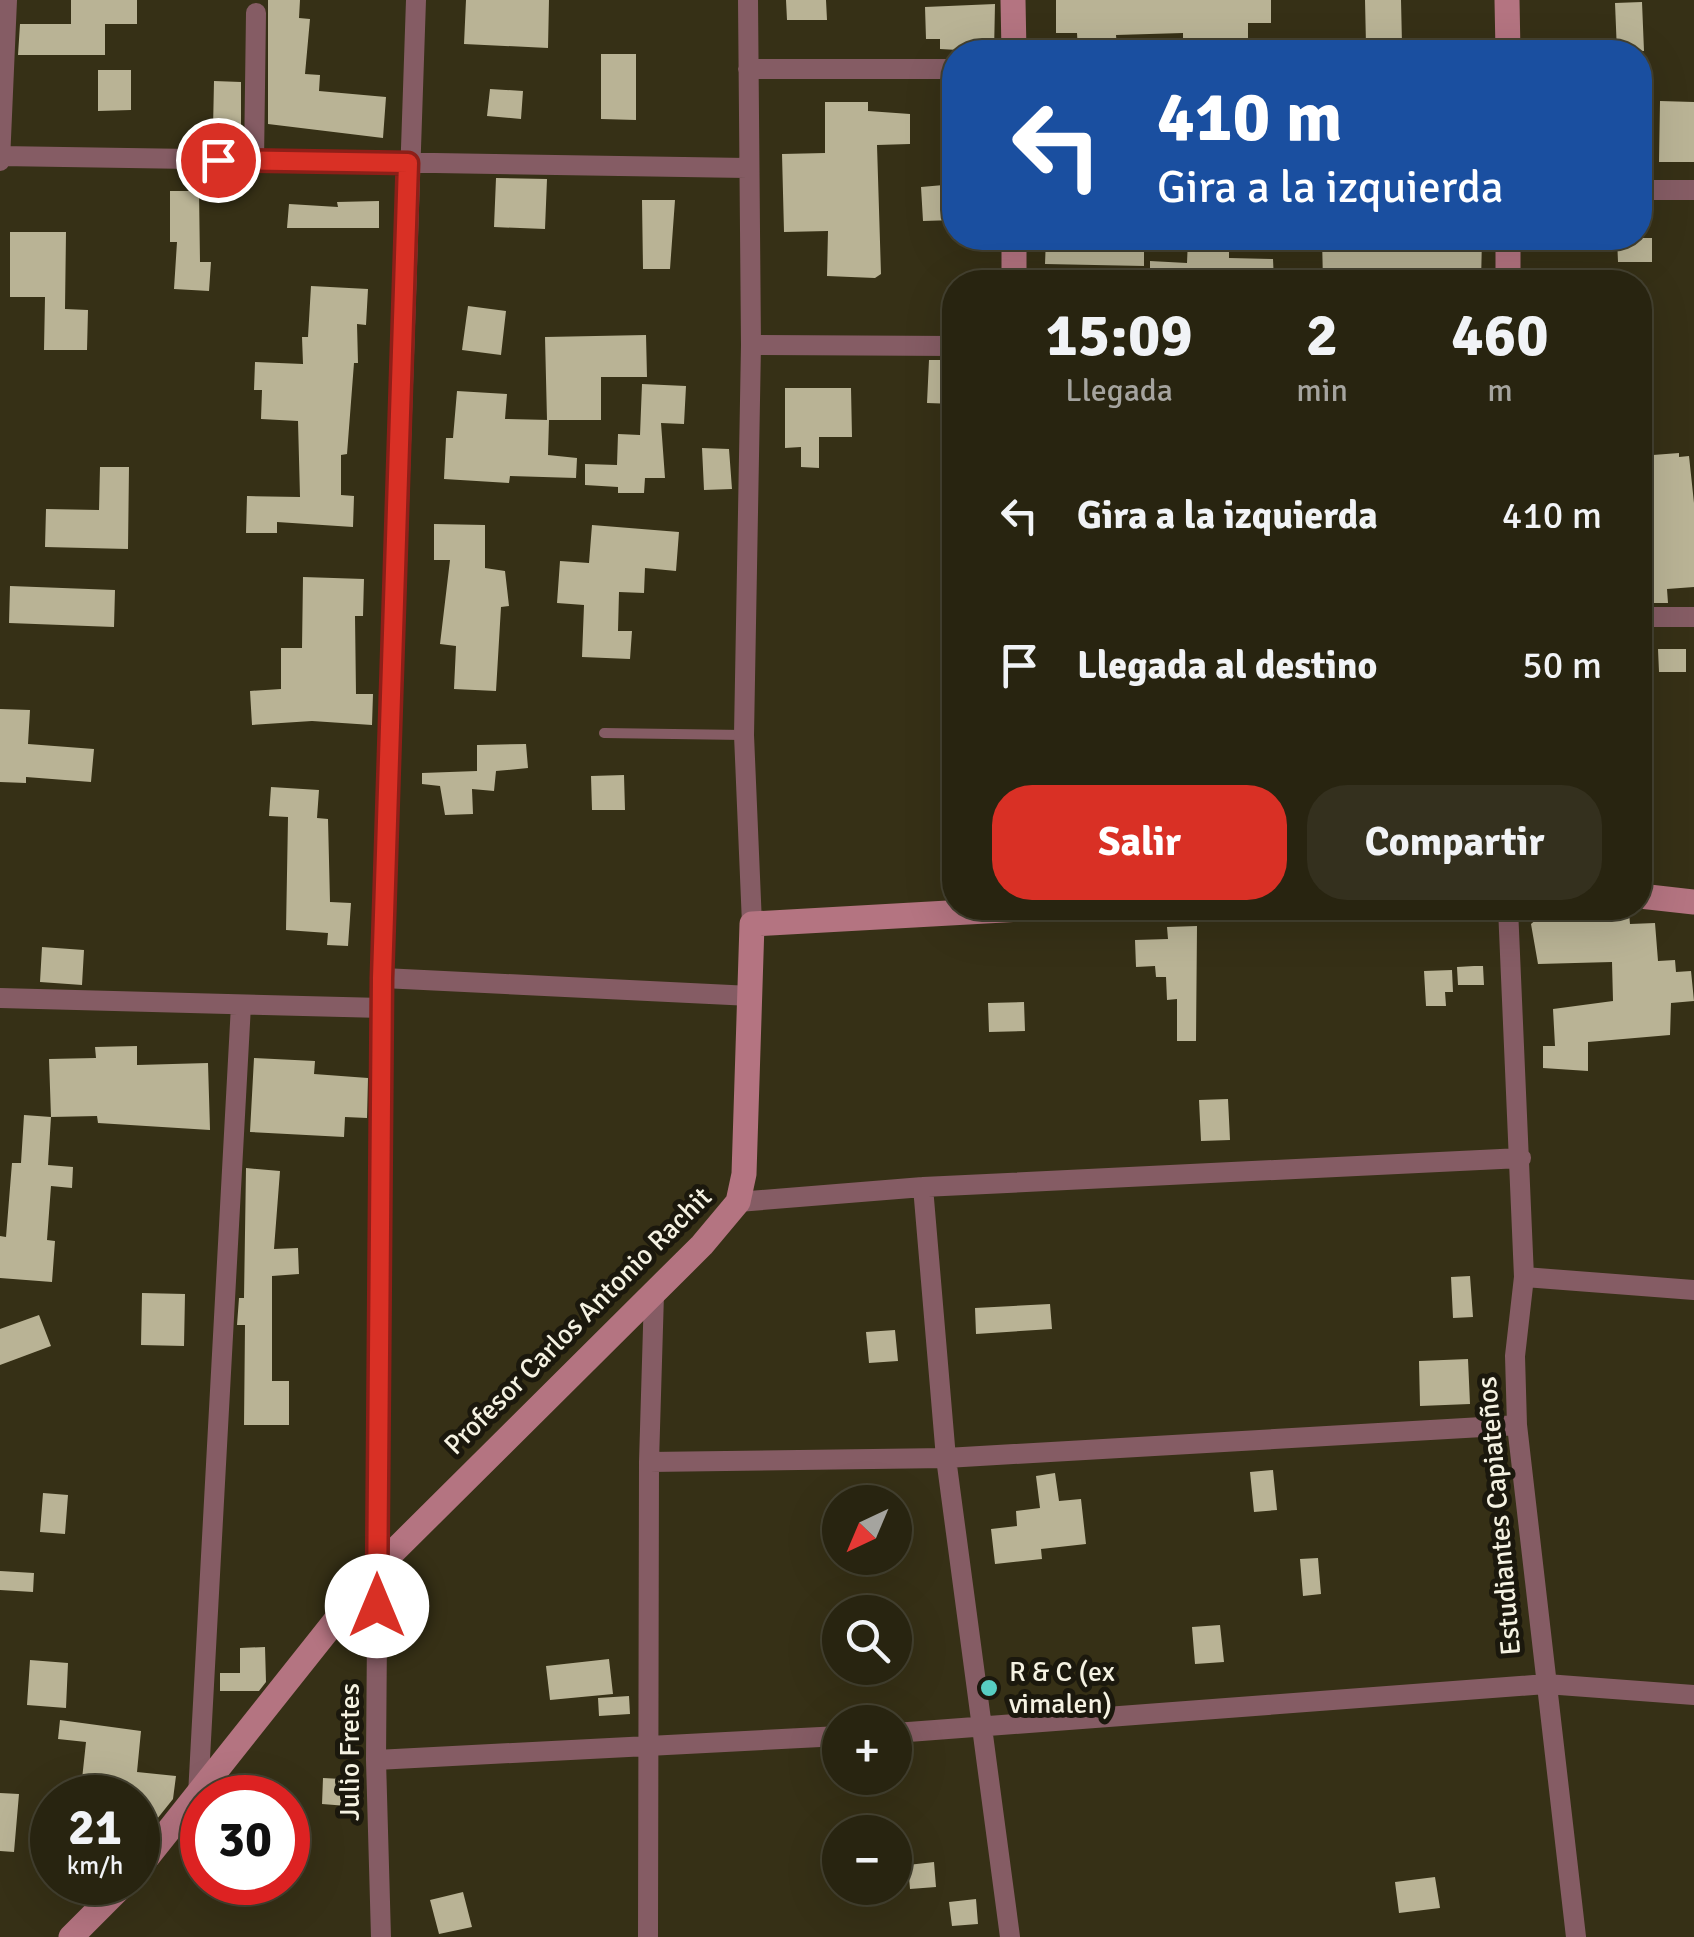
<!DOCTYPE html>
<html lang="es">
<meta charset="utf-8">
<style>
:root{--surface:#282410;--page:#34301e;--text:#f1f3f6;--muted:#a5a49f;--line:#444130;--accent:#d93025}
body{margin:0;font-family:Signika,sans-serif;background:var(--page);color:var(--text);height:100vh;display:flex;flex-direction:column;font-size:38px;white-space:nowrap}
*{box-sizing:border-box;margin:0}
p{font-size:32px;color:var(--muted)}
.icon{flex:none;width:55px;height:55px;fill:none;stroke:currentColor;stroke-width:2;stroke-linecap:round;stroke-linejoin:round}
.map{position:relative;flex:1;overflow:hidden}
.drawer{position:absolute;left:942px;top:270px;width:710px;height:650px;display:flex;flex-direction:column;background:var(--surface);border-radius:40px;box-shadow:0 10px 40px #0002,0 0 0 2px var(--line)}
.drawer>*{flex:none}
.hud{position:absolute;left:942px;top:40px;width:710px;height:210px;border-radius:40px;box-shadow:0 10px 40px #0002,0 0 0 2px var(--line);background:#1a4fa0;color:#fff;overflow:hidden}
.needle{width:65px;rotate:224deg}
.fabs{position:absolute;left:822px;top:1485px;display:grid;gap:20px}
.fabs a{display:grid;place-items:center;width:90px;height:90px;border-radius:50%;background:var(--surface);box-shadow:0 10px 40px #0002,0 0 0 2px var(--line);font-size:50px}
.speed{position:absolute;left:30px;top:1775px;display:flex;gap:20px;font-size:50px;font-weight:700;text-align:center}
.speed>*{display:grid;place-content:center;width:130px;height:130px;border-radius:50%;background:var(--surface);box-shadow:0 10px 40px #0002,0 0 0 2px var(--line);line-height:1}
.speed small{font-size:25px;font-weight:400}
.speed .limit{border:15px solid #d22;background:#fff;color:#111}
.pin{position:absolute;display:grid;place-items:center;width:85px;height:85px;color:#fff;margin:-42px;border:5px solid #fff;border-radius:50%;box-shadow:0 2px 10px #0007}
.me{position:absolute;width:110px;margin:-55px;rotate:0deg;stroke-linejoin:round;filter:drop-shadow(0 0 8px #0008)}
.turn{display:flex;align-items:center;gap:35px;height:210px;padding:0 50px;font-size:45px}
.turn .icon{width:130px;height:130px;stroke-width:2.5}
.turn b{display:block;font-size:70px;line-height:85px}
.eta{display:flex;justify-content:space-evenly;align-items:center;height:170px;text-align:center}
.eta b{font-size:60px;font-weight:800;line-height:70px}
.action{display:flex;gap:20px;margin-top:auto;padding:20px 50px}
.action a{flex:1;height:115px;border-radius:40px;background:var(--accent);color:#fff;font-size:40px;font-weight:800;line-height:115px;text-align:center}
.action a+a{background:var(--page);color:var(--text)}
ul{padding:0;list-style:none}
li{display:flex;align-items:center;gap:30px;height:150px;padding:0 50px}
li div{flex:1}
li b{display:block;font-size:38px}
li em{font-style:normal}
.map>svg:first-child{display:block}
.building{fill:#b9b395}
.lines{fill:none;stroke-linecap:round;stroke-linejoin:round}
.lane{stroke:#855c64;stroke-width:10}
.street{stroke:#855c64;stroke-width:20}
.secondary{stroke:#b47481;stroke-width:25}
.route-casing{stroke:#8d1f18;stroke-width:25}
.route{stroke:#d93025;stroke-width:18}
.poi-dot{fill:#57cec2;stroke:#1b180d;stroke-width:4}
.labels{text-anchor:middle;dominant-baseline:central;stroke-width:10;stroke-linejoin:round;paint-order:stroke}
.street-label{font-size:28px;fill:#f5f2e2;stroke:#1b180d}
.poi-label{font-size:28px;fill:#f5f2e2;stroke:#1b180d;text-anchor:start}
</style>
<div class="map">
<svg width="1694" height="1937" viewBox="0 0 1694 1937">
<rect width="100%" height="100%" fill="#363016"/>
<!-- building -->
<path class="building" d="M 71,0 L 137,0 L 137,24 L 105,24 L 105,55 L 18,55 L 20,24 L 71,24 Z
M 268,0 L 300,0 L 299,18 L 310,19 L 305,74 L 320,75 L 319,91 L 386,97 L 383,138 L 268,124 Z
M 466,0 L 549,0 L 548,48 L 464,44 Z
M 786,0 L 826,0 L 827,20 L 787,20 Z
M 1056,0 L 1271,0 L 1271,23 L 1248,23 L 1248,52 L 1183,47 L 1183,33 L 1116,35 L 1117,48 L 1078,50 L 1077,33 L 1056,33 Z
M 1365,0 L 1401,0 L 1402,44 L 1366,45 Z
M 1642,2 L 1644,51 L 1617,52 L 1615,3 Z
M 995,4 L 994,52 L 940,49 L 940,39 L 926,39 L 925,7 Z
M 601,54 L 636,54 L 636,120 L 601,119 Z
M 98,70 L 131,70 L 131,110 L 98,111 Z
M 214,81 L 241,82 L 241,130 L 213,129 Z
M 490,89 L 523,91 L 521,119 L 487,116 Z
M 1660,101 L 1694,102 L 1694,162 L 1659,162 Z
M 825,102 L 868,102 L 868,111 L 910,114 L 910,144 L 877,145 L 881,274 L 875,278 L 827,276 L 828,231 L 784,232 L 782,154 L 825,153 Z
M 496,178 L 547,179 L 545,229 L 494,227 Z
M 955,184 L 955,220 L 923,221 L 921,187 Z
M 170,191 L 199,191 L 200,262 L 211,262 L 209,291 L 174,289 L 177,242 L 170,242 Z
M 642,200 L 675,200 L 670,269 L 643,269 Z
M 379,201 L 379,228 L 287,228 L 289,204 L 338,207 L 337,202 Z
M 10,232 L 66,232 L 65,309 L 88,310 L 87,350 L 44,350 L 45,297 L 10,297 Z
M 1046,238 L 1144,238 L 1144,266 L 1045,264 Z
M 1322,238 L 1482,239 L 1481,282 L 1323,282 Z
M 1617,238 L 1652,238 L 1652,262 L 1618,262 Z
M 1188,239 L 1229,240 L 1229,258 L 1273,259 L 1274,282 L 1150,282 L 1150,261 L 1187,263 Z
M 311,286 L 368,289 L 366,325 L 357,324 L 358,363 L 354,363 L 347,454 L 341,455 L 341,495 L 354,496 L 353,527 L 277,522 L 277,533 L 246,533 L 247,496 L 300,497 L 298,421 L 261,419 L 262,390 L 254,390 L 255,362 L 303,364 L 302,337 L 308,337 Z
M 468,306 L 506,311 L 501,355 L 462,350 Z
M 646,335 L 647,377 L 601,377 L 601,420 L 547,420 L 545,337 Z
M 929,360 L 955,360 L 955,404 L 927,403 Z
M 642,384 L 686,386 L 684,424 L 661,423 L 665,478 L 645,478 L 644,493 L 618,493 L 618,487 L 585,485 L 585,464 L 617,465 L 618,434 L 640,435 Z
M 785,388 L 851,388 L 852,437 L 819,437 L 819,468 L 801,467 L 801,447 L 785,448 Z
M 457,391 L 507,394 L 505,419 L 549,420 L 548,455 L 577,458 L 576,478 L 510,476 L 509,483 L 444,479 L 446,438 L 453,438 Z
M 702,448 L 729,449 L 732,489 L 704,490 Z
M 1679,453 L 1679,457 L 1689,456 L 1694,503 L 1694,587 L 1667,589 L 1668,603 L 1645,603 L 1645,596 L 1640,597 L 1640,456 Z
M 100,467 L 129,467 L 128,549 L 45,547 L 46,509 L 99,510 Z
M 434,524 L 485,525 L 485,568 L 505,571 L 509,606 L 501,607 L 496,691 L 454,689 L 456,646 L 440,644 L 450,560 L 434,560 Z
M 592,525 L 679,532 L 676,571 L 645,568 L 644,593 L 619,592 L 618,631 L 632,631 L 630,659 L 582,657 L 584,605 L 557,603 L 560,561 L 589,563 Z
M 303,577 L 364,579 L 363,616 L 355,616 L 356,694 L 373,694 L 372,725 L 312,721 L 252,725 L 250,691 L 281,689 L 281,648 L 302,648 Z
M 10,586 L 115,590 L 114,627 L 9,623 Z
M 1658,649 L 1686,649 L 1686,672 L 1659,672 Z
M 0,709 L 30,710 L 28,744 L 94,749 L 91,782 L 26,777 L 26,783 L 0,782 Z
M 526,744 L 528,768 L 496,771 L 494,791 L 472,789 L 473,814 L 445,815 L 440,786 L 422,784 L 422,773 L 477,771 L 477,745 Z
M 624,775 L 625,810 L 592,810 L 591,776 Z
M 271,787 L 319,790 L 317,818 L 328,819 L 330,902 L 351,903 L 348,946 L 327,945 L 328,933 L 286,930 L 288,817 L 269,816 Z
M 1550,908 L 1629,913 L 1630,924 L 1655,923 L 1658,961 L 1675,960 L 1676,972 L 1691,971 L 1694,1001 L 1671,1003 L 1670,1035 L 1588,1042 L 1588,1071 L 1543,1068 L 1543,1046 L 1555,1046 L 1553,1009 L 1613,1001 L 1612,962 L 1538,964 L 1531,924 Z
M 1197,926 L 1196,1041 L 1177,1041 L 1177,999 L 1167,1000 L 1166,977 L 1156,977 L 1155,966 L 1136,967 L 1135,940 L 1168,939 L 1167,927 Z
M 42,947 L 84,950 L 82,985 L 40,982 Z
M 1474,966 L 1483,966 L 1484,985 L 1458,985 L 1457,967 Z
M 1452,970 L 1453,992 L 1445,992 L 1446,1006 L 1426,1006 L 1424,971 Z
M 1024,1002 L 1025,1031 L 989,1032 L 988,1003 Z
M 137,1046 L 137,1065 L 208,1063 L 210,1130 L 98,1123 L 97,1116 L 51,1117 L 49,1059 L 96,1058 L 95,1047 Z
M 254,1058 L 315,1061 L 314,1074 L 368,1078 L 367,1118 L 345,1117 L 344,1137 L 250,1132 Z
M 1228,1099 L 1230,1140 L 1201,1141 L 1199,1100 Z
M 24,1115 L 51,1117 L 48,1165 L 73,1167 L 72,1188 L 51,1186 L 47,1240 L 55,1241 L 52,1282 L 0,1278 L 0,1236 L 6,1237 L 12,1163 L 21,1163 Z
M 246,1168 L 280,1171 L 274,1249 L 298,1248 L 299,1274 L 272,1276 L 272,1381 L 289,1381 L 289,1425 L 244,1425 L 245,1325 L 237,1325 L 239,1298 L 244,1298 Z
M 1470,1276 L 1473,1317 L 1453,1318 L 1451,1277 Z
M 142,1293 L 185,1294 L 184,1346 L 141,1345 Z
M 1050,1304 L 1052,1329 L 976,1334 L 975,1308 Z
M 39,1315 L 51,1346 L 0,1365 L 0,1329 Z
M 895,1330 L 898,1361 L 869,1363 L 866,1332 Z
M 1468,1359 L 1470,1404 L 1420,1406 L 1419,1361 Z
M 1273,1470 L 1277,1510 L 1254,1512 L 1250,1472 Z
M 1055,1473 L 1059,1501 L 1081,1499 L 1086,1544 L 1041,1549 L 1042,1559 L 995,1564 L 991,1529 L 1017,1526 L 1016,1511 L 1040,1508 L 1036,1476 Z
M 43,1493 L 68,1495 L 65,1534 L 40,1532 Z
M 1318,1558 L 1321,1594 L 1303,1596 L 1300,1559 Z
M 0,1571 L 34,1573 L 33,1592 L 0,1590 Z
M 1220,1625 L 1224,1662 L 1195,1664 L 1192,1627 Z
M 265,1647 L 266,1682 L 259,1691 L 220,1691 L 220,1673 L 240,1673 L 240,1648 Z
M 609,1659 L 613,1694 L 550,1700 L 546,1666 Z
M 30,1660 L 68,1663 L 66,1708 L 27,1705 Z
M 629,1696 L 630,1714 L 599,1716 L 598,1698 Z
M 60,1720 L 141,1731 L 137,1772 L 176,1776 L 173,1799 L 153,1824 L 138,1823 L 138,1798 L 80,1798 L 86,1742 L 58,1739 Z
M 323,1778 L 361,1780 L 360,1807 L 322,1804 Z
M 0,1793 L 19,1794 L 14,1852 L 0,1851 Z
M 934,1862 L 936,1887 L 910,1889 L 908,1865 Z
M 1435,1877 L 1440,1908 L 1399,1913 L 1395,1882 Z
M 463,1892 L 472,1927 L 439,1934 L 430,1900 Z
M 976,1899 L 978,1924 L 952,1926 L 949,1902 Z"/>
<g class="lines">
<!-- lane -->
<path class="lane" d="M 604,733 L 743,735"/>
<!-- street -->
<path class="street" d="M 748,0 L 751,345 L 744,735 L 752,924
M 748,69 L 955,69
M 0,156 L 747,168
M 0,161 L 7,0
M 254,161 L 256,13
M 1640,190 L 1694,190
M 751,345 L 955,346
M 1640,617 L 1694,617
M 1508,908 L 1524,1277 L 1515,1356 L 1517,1425 L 1576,1937
M 383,978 L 751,996
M 0,998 L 382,1008
M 923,1187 L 946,1458 L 1010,1937
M 738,1202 L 923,1187 L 1521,1158
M 1524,1277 L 1694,1290
M 649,1462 L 946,1458 L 1517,1425
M 895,1733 L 1546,1684 L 1694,1695
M 376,1760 L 840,1736
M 198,1795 L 241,1005
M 381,1937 L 376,1760 L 382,1008 L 416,0
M 648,1937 L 649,1462 L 654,1294"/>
<!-- secondary -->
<path class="secondary" d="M 1013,0 L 1014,52
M 1507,0 L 1508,52
M 1014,282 L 1014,238
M 1508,282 L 1508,238
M 1640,896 L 1694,902
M 138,1869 L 378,1567 L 702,1245 L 738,1202 L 744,1174 L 752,924 L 1038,908
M 71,1937 L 126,1882"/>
</g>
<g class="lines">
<defs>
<path id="route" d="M 218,160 L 408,163 L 382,978 L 377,1606"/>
</defs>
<!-- route casing -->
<use href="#route" class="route-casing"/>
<!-- route -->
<use href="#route" class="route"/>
</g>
<!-- markers -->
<circle class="poi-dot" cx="989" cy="1688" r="10"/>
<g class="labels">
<!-- street labels -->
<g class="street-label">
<text transform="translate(578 1321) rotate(-45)">Profesor Carlos Antonio Rachit</text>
<text transform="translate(1499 1516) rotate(-95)">Estudiantes Capiateños</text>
<text transform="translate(350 1752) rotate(-90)">Julio Fretes</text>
</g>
<!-- poi labels -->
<g class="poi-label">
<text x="1009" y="1672">R &amp; C (ex<tspan x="1009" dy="32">vimalen)</tspan></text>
</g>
</g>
</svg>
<div class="fabs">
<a><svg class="needle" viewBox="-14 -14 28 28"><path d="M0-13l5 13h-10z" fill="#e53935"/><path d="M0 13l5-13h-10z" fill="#a5a49f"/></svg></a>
<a><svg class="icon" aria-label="search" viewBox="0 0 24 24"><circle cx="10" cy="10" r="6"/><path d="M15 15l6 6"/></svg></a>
<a>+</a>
<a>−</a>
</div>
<div class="speed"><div>21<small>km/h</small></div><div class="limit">30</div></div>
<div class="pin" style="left:218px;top:160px;background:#d93025"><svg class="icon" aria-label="arrive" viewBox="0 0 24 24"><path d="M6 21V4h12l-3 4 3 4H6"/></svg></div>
<svg class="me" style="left:377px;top:1606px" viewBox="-20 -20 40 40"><circle r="19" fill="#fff"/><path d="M0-13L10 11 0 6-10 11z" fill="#d93025"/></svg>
<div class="hud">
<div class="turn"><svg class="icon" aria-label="left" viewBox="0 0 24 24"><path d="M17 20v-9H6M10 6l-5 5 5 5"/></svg><div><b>410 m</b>Gira a la izquierda</div></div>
</div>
<section class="drawer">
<div class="eta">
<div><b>15:09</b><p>Llegada</p></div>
<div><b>2</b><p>min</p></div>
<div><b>460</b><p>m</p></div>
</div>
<ul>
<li><svg class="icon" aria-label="left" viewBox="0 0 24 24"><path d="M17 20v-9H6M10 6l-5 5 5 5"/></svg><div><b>Gira a la izquierda</b></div><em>410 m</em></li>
<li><svg class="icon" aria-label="arrive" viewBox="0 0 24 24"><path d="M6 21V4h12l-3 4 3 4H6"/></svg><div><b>Llegada al destino</b></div><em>50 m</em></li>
</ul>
<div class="action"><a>Salir</a><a>Compartir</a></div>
</section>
</div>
